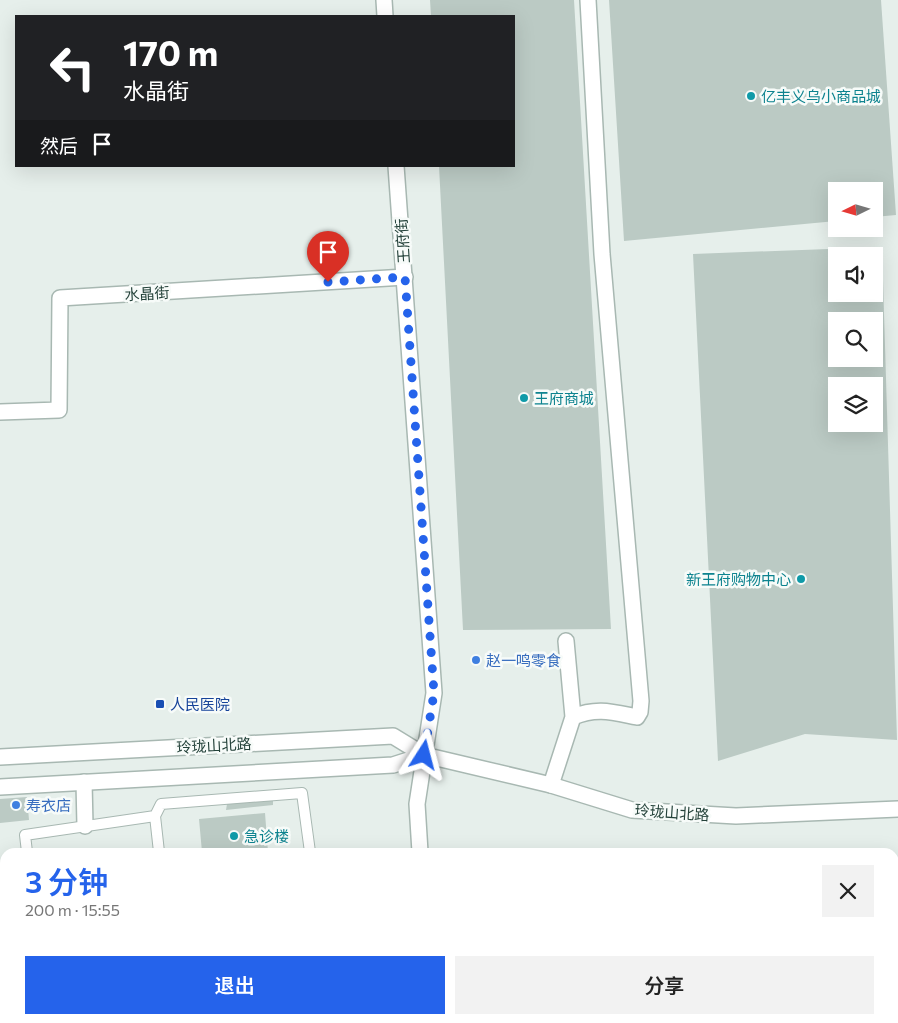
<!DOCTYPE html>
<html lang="zh">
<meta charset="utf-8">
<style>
:root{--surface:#fff;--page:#f2f2f2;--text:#222;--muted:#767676;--accent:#2563eb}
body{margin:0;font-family:Commissioner,"Noto Sans SC",sans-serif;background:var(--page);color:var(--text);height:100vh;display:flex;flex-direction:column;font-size:19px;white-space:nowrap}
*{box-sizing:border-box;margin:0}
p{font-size:16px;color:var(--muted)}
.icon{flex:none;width:28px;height:28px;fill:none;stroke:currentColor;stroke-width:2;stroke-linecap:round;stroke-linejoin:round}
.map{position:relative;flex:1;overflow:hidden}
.sheet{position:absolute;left:0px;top:848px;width:899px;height:176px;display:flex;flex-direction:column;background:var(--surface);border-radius:15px 15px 0 0;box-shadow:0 5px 20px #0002}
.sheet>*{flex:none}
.top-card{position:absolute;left:15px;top:15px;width:500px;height:152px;border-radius:0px;box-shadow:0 5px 20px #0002;background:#202124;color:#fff;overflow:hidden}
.needle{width:32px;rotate:265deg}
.tools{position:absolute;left:828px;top:182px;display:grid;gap:10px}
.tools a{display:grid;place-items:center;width:55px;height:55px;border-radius:0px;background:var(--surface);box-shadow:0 5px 20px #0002;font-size:25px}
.pin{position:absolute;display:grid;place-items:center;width:42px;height:42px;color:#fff;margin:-51px -21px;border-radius:50% 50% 50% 0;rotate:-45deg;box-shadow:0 0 5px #0007}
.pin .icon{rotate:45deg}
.me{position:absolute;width:55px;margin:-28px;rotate:9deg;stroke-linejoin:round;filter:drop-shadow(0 0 4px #0008)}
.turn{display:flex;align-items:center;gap:18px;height:105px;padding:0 25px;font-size:22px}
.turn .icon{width:65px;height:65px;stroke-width:2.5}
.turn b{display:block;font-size:35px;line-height:42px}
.then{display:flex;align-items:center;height:48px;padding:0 25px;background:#0003;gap:10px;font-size:19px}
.round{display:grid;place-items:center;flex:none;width:52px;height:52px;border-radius:0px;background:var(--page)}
.summary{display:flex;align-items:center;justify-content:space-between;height:85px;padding:0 25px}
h1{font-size:30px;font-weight:600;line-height:38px;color:var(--accent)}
.action{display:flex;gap:10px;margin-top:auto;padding:10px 25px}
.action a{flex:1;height:58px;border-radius:0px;background:var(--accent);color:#fff;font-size:20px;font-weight:600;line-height:58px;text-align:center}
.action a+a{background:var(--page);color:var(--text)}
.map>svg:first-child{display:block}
.building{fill:#bbcac4;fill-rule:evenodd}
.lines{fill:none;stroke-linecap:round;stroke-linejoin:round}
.service-casing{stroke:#a8b8b2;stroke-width:12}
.minor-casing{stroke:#a8b8b2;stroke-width:18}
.tertiary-casing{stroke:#a8b8b2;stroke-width:18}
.path{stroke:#86b3a5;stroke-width:3;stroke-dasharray:2.5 4;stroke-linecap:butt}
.service{stroke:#fff;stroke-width:10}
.minor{stroke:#fff;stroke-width:15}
.tertiary{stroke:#fff;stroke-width:15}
.route{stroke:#2563eb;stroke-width:9;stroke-dasharray:0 16.2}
.culture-dot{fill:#0f9aa8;stroke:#f7fbf9;stroke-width:2}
.shop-dot{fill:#3f7fe0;stroke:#f7fbf9;stroke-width:2}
.transit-dot{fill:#1a4fb4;stroke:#f7fbf9;stroke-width:2}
.labels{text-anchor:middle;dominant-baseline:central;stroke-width:5;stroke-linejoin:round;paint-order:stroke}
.culture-label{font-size:15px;fill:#0d838f;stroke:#f7fbf9;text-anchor:start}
.street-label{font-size:15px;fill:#24423a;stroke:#f7fbf9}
.shop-label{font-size:15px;fill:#366cbe;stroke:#f7fbf9;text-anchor:start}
.transit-label{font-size:15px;fill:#164399;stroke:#f7fbf9;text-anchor:start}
</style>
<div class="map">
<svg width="898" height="1023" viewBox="0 0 898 1023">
<rect width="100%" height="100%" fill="#e6efeb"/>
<!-- building -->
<path class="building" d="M 430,0 L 574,0 L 611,629 L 463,630 L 439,166 L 514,166 L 514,16 L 431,16 Z
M 609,0 L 881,0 L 896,215 L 874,217 L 874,191 L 836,191 L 836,221 L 624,241 Z
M 882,247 L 897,740 L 805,734 L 718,761 L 693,254 ZM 836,256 L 874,256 L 874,294 L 836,294 ZM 836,321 L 874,321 L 874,359 L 836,359 ZM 836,386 L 874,386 L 874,424 L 836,424 Z
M 27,797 L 29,820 L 0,823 L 0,799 Z
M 273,800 L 273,805 L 226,810 L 227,804 Z
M 265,813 L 268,852 L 202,852 L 199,819 Z
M 0,910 L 5,948 L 5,1019 L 12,1020 L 0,1021 Z
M 221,1019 L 324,1019 L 325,1023 L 222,1023 Z
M 538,1019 L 598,1019 L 598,1023 L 538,1023 Z
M 635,1019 L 695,1019 L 695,1023 L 635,1023 Z
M 738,1019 L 797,1019 L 797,1023 L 738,1023 Z
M 836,1019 L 895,1019 L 896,1023 L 836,1023 Z"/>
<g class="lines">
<defs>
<path id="service" d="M 155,816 L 161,804 L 302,793 L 310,852
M 27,852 L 25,835 L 155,816 L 159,852
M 894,880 L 898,881
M 47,1019 L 48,1023
M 177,1019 L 178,1023
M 330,1019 L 330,1023
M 506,1019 L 506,1023
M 613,1019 L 613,1023
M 714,1019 L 714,1023
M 823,1019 L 823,1023"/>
<path id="minor" d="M 0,412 L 59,410 L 60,298 L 405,277
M 566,641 L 573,717
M 84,782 L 85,826
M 551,785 L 573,717 C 597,707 612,712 637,717 L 640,712 L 641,701 L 602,254 L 588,0"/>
<path id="tertiary" d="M 384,0 L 385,16
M 396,166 L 434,693 L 417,804 L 420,852
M 0,757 L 393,736 L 424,755 L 551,785 L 632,810 L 736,816 L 898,809
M 0,787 L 393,765 L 424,755
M 429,1019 L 430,1023"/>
</defs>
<!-- service casing -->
<use href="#service" class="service-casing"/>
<!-- minor casing -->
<use href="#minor" class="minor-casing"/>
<!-- tertiary casing -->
<use href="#tertiary" class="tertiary-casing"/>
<!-- path -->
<path class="path" d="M 409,1019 L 409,1023"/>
<!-- service -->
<use href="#service" class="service"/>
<!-- minor -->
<use href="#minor" class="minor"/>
<!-- tertiary -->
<use href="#tertiary" class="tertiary"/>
</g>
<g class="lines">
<!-- route -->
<path class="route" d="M 328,282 L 405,277 L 434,693 L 424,755"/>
</g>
<!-- markers -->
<g class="culture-dot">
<circle cx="751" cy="96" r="5"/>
<circle cx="524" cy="398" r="5"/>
<circle cx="801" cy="579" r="5"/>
<circle cx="234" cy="836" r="5"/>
</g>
<g class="shop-dot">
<circle cx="476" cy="660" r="5"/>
<circle cx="16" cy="805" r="5"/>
</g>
<rect class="transit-dot" x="155" y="699" width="10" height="10" rx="2.5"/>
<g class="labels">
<!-- culture labels -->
<g class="culture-label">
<text x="761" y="96">亿丰义乌小商品城</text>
<text x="534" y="398">王府商城</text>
<text x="791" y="579" text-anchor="end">新王府购物中心</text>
<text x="244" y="836">急诊楼</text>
</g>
<!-- street labels -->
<g class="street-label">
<text transform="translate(402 241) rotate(-94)">王府街</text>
<text transform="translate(147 293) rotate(-3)">水晶街</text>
<text transform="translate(214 745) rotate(-3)">玲珑山北路</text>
<text transform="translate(672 812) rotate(4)">玲珑山北路</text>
</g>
<!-- shop labels -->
<g class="shop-label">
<text x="486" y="660">赵一鸣零食</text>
<text x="26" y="805">寿衣店</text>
</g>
<!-- transit labels -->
<g class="transit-label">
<text x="170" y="704">人民医院</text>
</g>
</g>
</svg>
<div class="tools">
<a><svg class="needle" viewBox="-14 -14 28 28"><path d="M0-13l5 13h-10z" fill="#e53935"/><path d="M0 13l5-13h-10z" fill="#767676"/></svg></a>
<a><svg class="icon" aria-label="sound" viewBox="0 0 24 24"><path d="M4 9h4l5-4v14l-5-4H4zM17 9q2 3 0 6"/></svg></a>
<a><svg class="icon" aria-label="search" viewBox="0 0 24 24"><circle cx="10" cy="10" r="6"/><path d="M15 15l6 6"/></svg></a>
<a><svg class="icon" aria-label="layers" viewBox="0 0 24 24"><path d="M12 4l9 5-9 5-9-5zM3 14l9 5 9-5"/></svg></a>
</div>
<div class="pin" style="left:328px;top:282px;background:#d93025"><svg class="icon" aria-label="arrive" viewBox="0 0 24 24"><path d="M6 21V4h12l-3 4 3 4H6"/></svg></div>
<svg class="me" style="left:424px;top:755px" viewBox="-20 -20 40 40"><path d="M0-17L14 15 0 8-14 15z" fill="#2563eb" stroke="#fff" stroke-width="4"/></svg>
<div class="top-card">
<div class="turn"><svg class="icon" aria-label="left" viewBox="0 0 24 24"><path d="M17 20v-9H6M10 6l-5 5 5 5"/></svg><div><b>170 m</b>水晶街</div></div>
<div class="then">然后<svg class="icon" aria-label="arrive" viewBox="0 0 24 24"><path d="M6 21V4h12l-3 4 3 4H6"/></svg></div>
</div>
<section class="sheet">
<div class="summary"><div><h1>3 分钟</h1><p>200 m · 15:55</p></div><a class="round"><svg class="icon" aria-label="close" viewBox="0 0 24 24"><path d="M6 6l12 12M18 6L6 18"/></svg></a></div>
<div class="action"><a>退出</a><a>分享</a></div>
</section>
</div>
